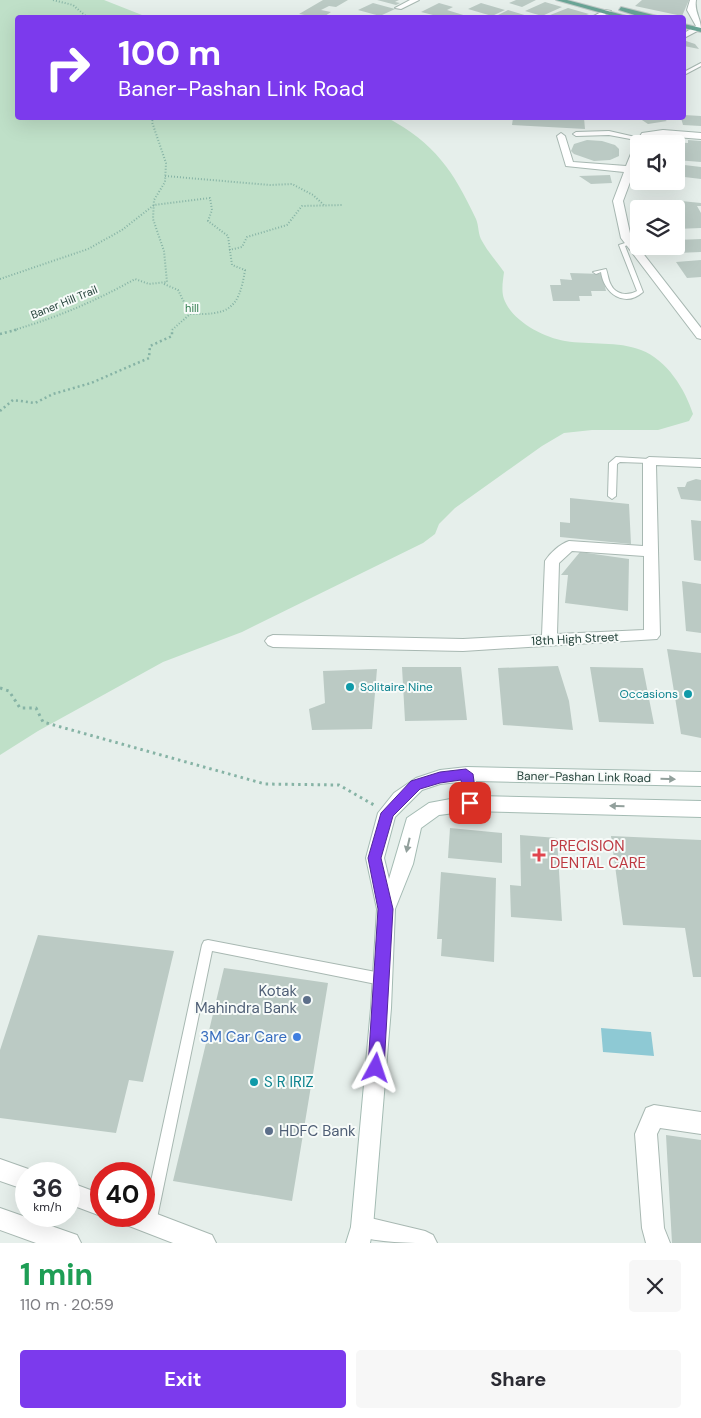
<!DOCTYPE html>
<meta charset="utf-8">
<style>
:root{--surface:#fff;--page:#f7f7f7;--text:#2b2b33;--muted:#7c7c81;--accent:#7c3aed}
body{margin:0;font-family:"DM Sans",sans-serif;background:var(--page);color:var(--text);height:100vh;display:flex;flex-direction:column;font-size:19px;white-space:nowrap}
*{box-sizing:border-box;margin:0}
p{font-size:16px;color:var(--muted)}
.icon{flex:none;width:28px;height:28px;fill:none;stroke:currentColor;stroke-width:2;stroke-linecap:round;stroke-linejoin:round}
.map{position:relative;height:1243px;overflow:hidden}
.panel{display:flex;flex-direction:column;background:var(--surface);flex:1}
.panel>*{flex:none}
.hud{position:absolute;left:15px;top:15px;width:671px;height:105px;border-radius:5px;box-shadow:0 5px 20px #0002;background:#7c3aed;color:#fff;overflow:hidden}
.tools{position:absolute;left:630px;top:135px;display:grid;gap:10px}
.tools a{display:grid;place-items:center;width:55px;height:55px;border-radius:5px;background:var(--surface);box-shadow:0 5px 20px #0002;font-size:25px}
.speed{position:absolute;left:15px;top:1162px;display:flex;gap:10px;font-size:25px;font-weight:700;text-align:center}
.speed>*{display:grid;place-content:center;width:65px;height:65px;border-radius:50%;background:var(--surface);box-shadow:0 5px 20px #0002;line-height:1}
.speed small{font-size:12px;font-weight:400}
.speed .limit{border:8px solid #d22;background:#fff;color:#111}
.pin{position:absolute;display:grid;place-items:center;width:42px;height:42px;color:#fff;margin:-21px;border-radius:10px;box-shadow:0 2px 8px #0006}
.me{position:absolute;width:55px;margin:-28px;rotate:5deg;stroke-linejoin:round;filter:drop-shadow(0 0 4px #0008)}
.turn{display:flex;align-items:center;gap:18px;height:105px;padding:0 20px;font-size:22px}
.turn .icon{width:65px;height:65px;stroke-width:2.5}
.turn b{display:block;font-size:35px;line-height:42px}
.round{display:grid;place-items:center;flex:none;width:52px;height:52px;border-radius:5px;background:var(--page)}
.head{display:flex;align-items:center;justify-content:space-between;height:85px;padding:0 20px}
h1{font-size:30px;font-weight:700;line-height:38px;color:#1e9e55}
.action{display:flex;gap:10px;margin-top:auto;padding:10px 20px}
.action a{flex:1;height:58px;border-radius:5px;background:var(--accent);color:#fff;font-size:20px;font-weight:700;line-height:58px;text-align:center}
.action a+a{background:var(--page);color:var(--text)}
.map>svg:first-child{display:block}
.green{fill:#bfe0c8}
.water{fill:#8ec9d4}
.building{fill:#bbcac4}
.lines{fill:none;stroke-linecap:round;stroke-linejoin:round}
.lane-casing{stroke:#a8b8b2;stroke-width:2}
.street-casing{stroke:#a8b8b2;stroke-width:2}
.secondary-casing{stroke:#a4bbb3;stroke-width:2}
.primary-casing{stroke:#c2cac8;stroke-width:2}
.path-far2{stroke:#86b3a5;stroke-width:2;stroke-dasharray:1 2;stroke-linecap:butt}
.path-far1{stroke:#86b3a5;stroke-width:2.5;stroke-dasharray:2 3;stroke-linecap:butt}
.path{stroke:#86b3a5;stroke-width:3;stroke-dasharray:2.5 4;stroke-linecap:butt}
.lane{fill:#fff;fill-rule:evenodd}
.street{fill:#fff;fill-rule:evenodd}
.secondary{fill:#fff;fill-rule:evenodd}
.primary{fill:#6aa596;fill-rule:evenodd}
.oneway{fill:#92a09c}
.route{fill:#7c3aed;stroke:#51269a}
.culture-dot{fill:#0f9aa8;stroke:#f7fbf9;stroke-width:2}
.health-dot{fill:#e0444e;stroke:#f7fbf9;stroke-width:2}
.service-dot{fill:#5c6f8a;stroke:#f7fbf9;stroke-width:2}
.shop-dot{fill:#3f7fe0;stroke:#f7fbf9;stroke-width:2}
.labels{text-anchor:middle;dominant-baseline:central;stroke-width:4;stroke-linejoin:round;paint-order:stroke}
.far-street-label{font-size:11px;fill:#24423a;stroke:#f7fbf9}
.far-park-label{font-size:11px;fill:#2d7a4b;stroke:#f7fbf9}
.street-label{font-size:12px;fill:#24423a;stroke:#f7fbf9}
.culture-label{font-size:12px;fill:#0d838f;stroke:#f7fbf9;text-anchor:start}
.near-health-label{font-size:15px;fill:#be3a42;stroke:#f7fbf9;text-anchor:start}
.near-service-label{font-size:15px;fill:#4e5e75;stroke:#f7fbf9;text-anchor:end}
.near-shop-label{font-size:15px;fill:#366cbe;stroke:#f7fbf9;text-anchor:end}
.near-culture-label{font-size:15px;fill:#0d838f;stroke:#f7fbf9;text-anchor:start}
</style>
<div class="map">
<svg width="701" height="1243" viewBox="0 0 701 1243">
<rect width="100%" height="100%" fill="#e6efeb"/>
<!-- green -->
<path class="green" d="M 0,0 L 104,0 L 147,17 L 18,18 L 18,118 L 388,118 C 435,144 453,170 476,219 C 479,226 478,235 482,241 C 488,252 497,262 504,272 C 503,281 501,290 504,299 C 512,321 543,337 565,341 C 590,345 618,341 641,350 C 667,360 685,389 693,414 L 689,421 L 658,430 L 592,430 L 564,433 L 542,446 L 455,508 L 439,524 L 435,534 L 423,543 L 242,632 L 163,662 L 38,731 L 0,755 Z"/>
<!-- water -->
<path class="water" d="M 601,1028 L 651,1032 L 654,1056 L 603,1052 Z"/>
<!-- building -->
<path class="building" d="M 323,0 L 348,0 L 336,7 L 329,6 L 321,10 L 331,12 L 322,18 L 299,14 Z
M 377,0 L 399,0 L 395,2 L 400,3 L 396,5 Z
M 516,0 L 536,0 L 522,7 L 509,3 Z
M 642,0 L 689,0 L 682,16 L 635,6 Z
M 545,2 L 562,7 L 542,16 L 525,11 Z
M 373,3 L 395,9 L 380,16 L 358,10 Z
M 439,3 L 453,7 L 447,10 L 473,18 L 434,18 L 430,16 L 433,15 L 421,12 Z
M 481,3 L 505,10 L 492,16 L 468,9 Z
M 568,8 L 589,14 L 581,17 L 545,17 Z
M 508,10 L 531,17 L 531,18 L 496,16 Z
M 686,41 L 695,44 L 699,49 L 684,46 Z
M 684,115 L 701,116 L 701,126 L 683,125 L 681,118 Z
M 513,118 L 584,118 L 585,129 L 512,125 Z
M 639,118 L 662,118 L 667,121 L 648,124 Z
M 587,140 L 602,141 L 615,145 L 619,149 L 619,156 L 610,160 L 594,161 L 574,154 L 571,151 L 574,144 Z
M 688,140 L 701,141 L 701,162 L 676,160 L 676,144 L 671,144 L 671,142 L 688,143 Z
M 676,164 L 701,167 L 701,179 L 676,176 Z
M 610,175 L 612,183 L 591,184 L 579,176 Z
M 671,200 L 701,203 L 701,206 L 697,206 L 701,213 L 701,228 L 676,229 L 676,209 L 661,209 L 658,202 Z
M 701,239 L 701,252 L 677,253 L 673,246 L 676,246 L 676,240 Z
M 701,260 L 701,277 L 687,278 L 676,262 Z
M 570,273 L 602,274 L 606,291 L 591,291 L 592,296 L 579,296 L 580,301 L 553,301 L 550,285 L 561,285 L 560,279 L 572,280 Z
M 696,479 L 701,480 L 701,501 L 681,499 L 677,487 L 685,487 L 687,482 Z
M 570,498 L 629,504 L 631,544 L 560,537 L 560,522 L 570,523 Z
M 691,520 L 701,521 L 701,561 L 694,560 Z
M 580,552 L 629,559 L 628,611 L 565,603 L 568,575 L 561,575 Z
M 682,581 L 701,584 L 701,633 L 686,631 Z
M 667,649 L 701,653 L 701,738 L 681,734 Z
M 558,666 L 569,701 L 573,730 L 503,725 L 498,668 Z
M 402,667 L 461,667 L 467,720 L 405,721 Z
M 590,667 L 643,668 L 654,724 L 599,722 Z
M 377,669 L 372,729 L 312,730 L 309,709 L 325,703 L 323,671 Z
M 450,828 L 502,833 L 502,863 L 448,858 Z
M 520,835 L 557,838 L 562,921 L 511,917 L 510,885 L 521,886 Z
M 611,836 L 701,840 L 701,977 L 693,977 L 685,928 L 623,925 Z
M 441,872 L 496,878 L 494,962 L 441,956 L 442,939 L 437,939 Z
M 38,935 L 174,951 L 143,1082 L 129,1080 L 116,1133 L 0,1118 L 0,1050 Z
M 224,968 L 328,983 L 292,1201 L 173,1181 Z
M 666,1135 L 701,1140 L 701,1243 L 672,1243 Z"/>
<g class="lines">
<defs>
<path id="lane" d="M 701,63 L 701,66 L 684,75 L 684,72 Z
M 609,131 L 644,139 L 641,141 L 609,135 L 576,136 L 573,134 L 576,132 Z
M 628,242 L 633,243 L 625,246 L 643,292 C 625,308 604,294 601,272 L 596,274 L 593,272 L 606,269 C 608,274 608,280 611,285 C 616,295 628,296 637,291 L 619,245 Z
M 616,457 L 649,459 L 653,461 L 649,463 L 620,462 L 617,464 L 616,496 L 612,499 L 608,496 L 609,463 Z
M 208,940 L 381,973 L 385,975 L 387,979 L 385,983 L 381,985 L 212,951 L 156,1223 L 154,1228 L 149,1230 L 144,1228 L 142,1223 L 202,945 L 204,941 Z"/>
<path id="street" d="M 410,0 L 419,0 L 401,9 L 395,8 Z
M 690,0 L 696,0 C 694,12 701,18 701,29 L 684,38 L 684,33 L 696,26 L 687,10 Z
M 605,10 L 611,11 L 600,18 L 590,18 Z
M 663,130 L 701,133 L 701,139 L 663,136 L 648,137 L 644,144 L 639,144 L 639,158 L 623,201 L 631,238 L 701,328 L 701,339 L 697,338 L 621,238 L 613,201 L 624,172 L 566,166 L 557,136 L 561,133 L 565,136 L 573,162 L 626,166 L 635,144 L 642,133 Z
M 649,457 L 701,459 L 701,467 L 656,465 L 660,635 L 657,639 L 463,651 L 273,647 L 268,645 L 265,641 L 268,637 L 273,635 L 463,639 L 542,635 L 545,561 C 550,553 560,544 569,541 L 643,546 L 643,461 ZM 572,551 L 644,556 L 644,630 L 557,634 L 559,563 Z
M 654,1105 L 701,1112 L 701,1134 L 660,1128 L 657,1134 L 664,1228 L 670,1243 L 646,1243 L 642,1228 L 635,1134 L 646,1108 Z
M 0,1159 L 34,1171 L 35,1174 L 26,1174 L 26,1190 L 0,1181 Z
M 69,1182 L 101,1194 L 101,1216 L 69,1204 Z
M 0,1208 L 77,1235 L 81,1243 L 36,1243 L 0,1230 Z
M 144,1209 L 212,1235 L 216,1243 L 173,1243 L 124,1224 L 121,1216 L 144,1216 Z
M 362,1216 L 425,1231 L 433,1235 L 437,1243 C 408,1243 380,1243 354,1235 L 351,1227 L 354,1219 Z"/>
<path id="secondary" d="M 467,767 L 701,772 L 701,786 L 476,781 L 478,796 L 701,801 L 701,817 L 470,811 L 439,815 L 421,828 L 413,864 L 395,909 L 391,1008 L 373,1227 L 370,1243 L 346,1243 L 351,1227 L 371,1008 L 377,909 L 366,858 L 378,813 L 394,793 L 416,778 L 440,770 ZM 459,782 L 461,797 L 429,803 L 407,818 L 389,879 L 384,858 L 395,817 L 422,790 L 440,784 Z"/>
<path id="primary" d="M 556,0 L 567,0 L 634,18 L 620,18 Z
M 621,7 L 657,16 L 657,18 L 644,18 L 619,10 Z
M 684,24 L 701,28 L 701,32 L 684,28 Z"/>
</defs>
<!-- lane casing -->
<use href="#lane" class="lane-casing"/>
<!-- street casing -->
<use href="#street" class="street-casing"/>
<!-- secondary casing -->
<use href="#secondary" class="secondary-casing"/>
<!-- primary casing -->
<use href="#primary" class="primary-casing"/>
<!-- path-far2 -->
<path class="path-far2" d="M 53,0 L 73,5 L 88,18
M 165,176 L 270,185 L 292,184 L 313,195 L 325,206
M 229,250 L 242,247 L 247,237 L 287,225 L 302,206 L 343,205
M 0,279 L 88,249 L 122,230 L 154,205 L 210,198 L 212,210 L 208,221 L 228,236 L 232,265 L 245,270 C 239,310 228,315 190,314 L 172,330
M 164,284 L 178,290 L 190,314
M 14,330 C 58,317 96,301 135,279 L 149,284 L 167,282 L 164,251 L 153,219 L 154,200 L 165,182 L 166,163 L 152,122 L 153,118"/>
<!-- path-far1 -->
<path class="path-far1" d="M 0,334 L 19,329
M 0,411 L 13,400 L 35,403 L 53,394 L 91,383 L 149,358 L 150,346 L 172,336 L 172,329"/>
<!-- path -->
<path class="path" d="M 0,688 L 9,691 L 20,708 L 36,708 L 43,722 L 265,784 L 339,785 L 374,805"/>
<!-- lane -->
<use href="#lane" class="lane"/>
<!-- street -->
<use href="#street" class="street"/>
<!-- secondary -->
<use href="#secondary" class="secondary"/>
<!-- primary -->
<use href="#primary" class="primary"/>
</g>
<!-- one-way arrows -->
<defs><path id="oneway-solid" d="M-6-.8H1V-3.2L6.5 0L1 3.2V.8H-6Z" transform="scale(1.25)"/></defs>
<g class="oneway">
<use href="#oneway-solid" transform="translate(668 779) rotate(1)"/>
<use href="#oneway-solid" transform="translate(617 806) rotate(-178)"/>
<use href="#oneway-solid" transform="translate(408 845) rotate(103)"/>
</g>
<!-- route -->
<path class="route" d="M 466,769 L 473,774 L 477,803 L 475,807 L 466,807 L 461,780 L 440,783 L 420,789 L 393,816 L 381,858 L 393,909 L 384,1068 L 381,1073 L 376,1076 L 370,1073 L 368,1068 L 378,909 L 368,858 L 381,813 L 411,781 L 440,772 Z"/>
<!-- markers -->
<g class="culture-dot">
<circle cx="350" cy="687" r="5"/>
<circle cx="688" cy="694" r="5"/>
<circle cx="254" cy="1082" r="5"/>
</g>
<path class="health-dot" d="M536.5 847.5h5v5h5v5h-5v5h-5v-5h-5v-5h5z"/>
<g class="service-dot">
<circle cx="307" cy="1000" r="5"/>
<circle cx="269" cy="1131" r="5"/>
</g>
<circle class="shop-dot" cx="297" cy="1037" r="5"/>
<g class="labels">
<!-- far-street labels -->
<g class="far-street-label">
<text transform="translate(64 302) rotate(-22)">Baner Hill Trail</text>
</g>
<!-- far-park labels -->
<g class="far-park-label">
<text x="192" y="308">hill</text>
</g>
<!-- street labels -->
<g class="street-label">
<text transform="translate(575 639) rotate(-3)">18th High Street</text>
<text transform="translate(584 777) rotate(1)">Baner-Pashan Link Road</text>
</g>
<!-- culture labels -->
<g class="culture-label">
<text x="360" y="687">Solitaire Nine</text>
<text x="678" y="694" text-anchor="end">Occasions</text>
</g>
<!-- near-health labels -->
<g class="near-health-label">
<text x="550" y="846">PRECISION<tspan x="550" dy="17">DENTAL CARE</tspan></text>
</g>
<!-- near-service labels -->
<g class="near-service-label">
<text x="297" y="991">Kotak<tspan x="297" dy="17">Mahindra Bank</tspan></text>
<text x="279" y="1131" text-anchor="start">HDFC Bank</text>
</g>
<!-- near-shop labels -->
<g class="near-shop-label">
<text x="287" y="1037">3M Car Care</text>
</g>
<!-- near-culture labels -->
<g class="near-culture-label">
<text x="264" y="1082">S R IRIZ</text>
</g>
</g>
</svg>
<div class="tools">
<a><svg class="icon" aria-label="sound" viewBox="0 0 24 24"><path d="M4 9h4l5-4v14l-5-4H4zM17 9q2 3 0 6"/></svg></a>
<a><svg class="icon" aria-label="layers" viewBox="0 0 24 24"><path d="M12 4l9 5-9 5-9-5zM3 14l9 5 9-5"/></svg></a>
</div>
<div class="speed"><div>36<small>km/h</small></div><div class="limit">40</div></div>
<div class="pin" style="left:470px;top:803px;background:#d93025"><svg class="icon" aria-label="arrive" viewBox="0 0 24 24"><path d="M6 21V4h12l-3 4 3 4H6"/></svg></div>
<svg class="me" style="left:376px;top:1068px" viewBox="-20 -20 40 40"><path d="M0-17L14 15 0 8-14 15z" fill="#7c3aed" stroke="#fff" stroke-width="4"/></svg>
<div class="hud">
<div class="turn"><svg class="icon" aria-label="right" viewBox="0 0 24 24"><path d="M7 20v-9h11M14 6l5 5-5 5"/></svg><div><b>100 m</b>Baner-Pashan Link Road</div></div>
</div>
</div>
<section class="panel">
<div class="head"><div><h1>1 min</h1><p>110 m · 20:59</p></div><a class="round"><svg class="icon" aria-label="close" viewBox="0 0 24 24"><path d="M6 6l12 12M18 6L6 18"/></svg></a></div>
<div class="action"><a>Exit</a><a>Share</a></div>
</section>
